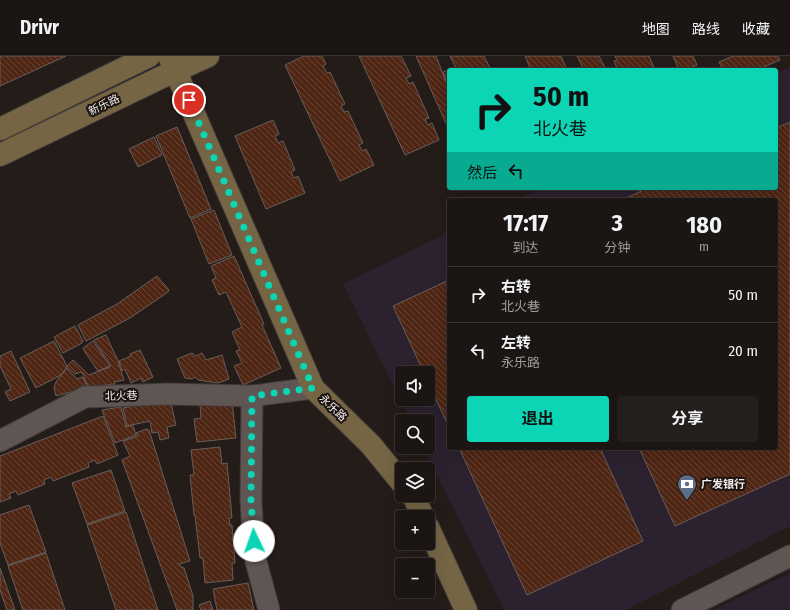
<!DOCTYPE html>
<html lang="zh">
<meta charset="utf-8">
<style>
:root{--surface:#1b1513;--page:#241e1c;--text:#f1f3f6;--muted:#a09fa0;--line:#393433;--accent:#0bd5b5}
body{margin:0;font-family:"Fira Sans Condensed","Noto Sans SC",sans-serif;background:var(--page);color:var(--text);height:100vh;display:flex;flex-direction:column;font-size:15px;white-space:nowrap}
*{box-sizing:border-box;margin:0}
p{font-size:13px;color:var(--muted)}
.icon{flex:none;width:22px;height:22px;fill:none;stroke:currentColor;stroke-width:2;stroke-linecap:round;stroke-linejoin:round}
.map{position:relative;flex:1;overflow:hidden}
.panel{position:absolute;left:447px;top:142px;width:331px;height:252px;display:flex;flex-direction:column;background:var(--surface);border-radius:4px;box-shadow:0 4px 16px #0002,0 0 0 1px var(--line)}
.panel>*{flex:none}
.hud{position:absolute;left:447px;top:12px;width:331px;height:122px;border-radius:4px;box-shadow:0 4px 16px #0002,0 0 0 1px var(--line);background:#0bd5b5;color:#111;overflow:hidden}
.buttons{position:absolute;left:395px;top:310px;display:grid;gap:8px}
.buttons a{display:grid;place-items:center;width:40px;height:40px;border-radius:4px;background:var(--surface);box-shadow:0 4px 16px #0002,0 0 0 1px var(--line);font-size:20px}
.pin{position:absolute;display:grid;place-items:center;width:34px;height:34px;color:#fff;margin:-17px;border:2px solid #fff;border-radius:50%;box-shadow:0 1px 4px #0007}
.me{position:absolute;width:44px;margin:-22px;rotate:357deg;stroke-linejoin:round;filter:drop-shadow(0 0 3px #0008)}
.turn{display:flex;align-items:center;gap:14px;height:84px;padding:0 20px;font-size:18px}
.turn .icon{width:52px;height:52px;stroke-width:2.5}
.turn b{display:block;font-size:28px;line-height:34px}
.then{display:flex;align-items:center;height:38px;padding:0 20px;background:#0003;gap:8px;font-size:15px}
.eta{display:flex;justify-content:space-evenly;align-items:center;height:68px;text-align:center}
.eta b{font-size:24px;font-weight:700;line-height:28px}
.button{display:flex;gap:8px;margin-top:auto;padding:8px 20px}
.button a{flex:1;height:46px;border-radius:4px;background:var(--accent);color:#111;font-size:16px;font-weight:700;line-height:46px;text-align:center}
.button a+a{background:var(--page);color:var(--text)}
ul{padding:0;list-style:none}
li{display:flex;align-items:center;gap:12px;height:56px;padding:0 20px;border-top:1px solid var(--line)}
li div{flex:1}
li b{display:block;font-size:15px}
li em{font-style:normal}
header{display:flex;align-items:center;gap:24px;box-sizing:border-box;height:56px;padding:0 20px;background:var(--surface);border-bottom:1px solid var(--line)}
header strong{font-size:19px}
nav{display:flex;gap:22px;margin-inline-start:auto;font-size:14px}
.map>svg:first-child{display:block}
.commercial{fill:#2b212f;fill-rule:evenodd}
.building{fill:url(#building-back-hatch);stroke:#685e5a}
.lines{fill:none;stroke-linecap:round;stroke-linejoin:round}
.street-casing{stroke:#403a38;stroke-width:23}
.secondary-casing{stroke:#403a38;stroke-width:24}
.street{stroke:#5f5552;stroke-width:21}
.secondary{stroke:#756545;stroke-width:22}
.route{stroke:#0bd5b5;stroke-width:7;stroke-dasharray:0 12.6}
.labels{text-anchor:middle;dominant-baseline:central;stroke-width:4;stroke-linejoin:round;paint-order:stroke}
.street-label{font-size:11px;fill:#f3edeb;stroke:#1b1310}
.poi-label{font-size:11px;font-weight:bold;fill:#f3edeb;stroke:#1b1310;text-anchor:start}
</style>
<header>
<strong>Drivr</strong>
<nav><a>地图</a><a>路线</a><a>收藏</a></nav>
</header>
<div class="map">
<svg width="790" height="554" viewBox="0 0 790 554">
<defs>
<pattern id="building-back-hatch" width="6" height="6" patternUnits="userSpaceOnUse"><rect width="6" height="6" fill="#4f2514"/><path d="M-1 5l2 2M0 0l6 6M5-1l2 2" fill="none" stroke="#694536"/></pattern>
</defs>
<rect width="100%" height="100%" fill="#241c19"/>
<!-- commercial -->
<path class="commercial" d="M 790,11 L 790,470 L 626,554 L 504,554 L 423,391 L 428,391 L 428,365 L 411,365 L 343,228 L 449,176 L 449,392 L 776,392 L 776,144 L 516,144 L 541,132 L 776,132 L 776,18 ZM 402,317 L 428,317 L 428,343 L 402,343 Z
M 790,517 L 790,554 L 713,554 Z"/>
<!-- building -->
<path class="building" d="M 0,0 L 66,0 L 0,30 Z
M 304,0 L 322,0 L 326,8 L 323,10 L 327,17 L 330,16 L 345,48 L 341,50 L 344,56 L 348,55 L 363,87 L 359,89 L 362,95 L 366,93 L 374,109 L 340,125 L 285,9 Z
M 359,0 L 401,0 L 411,20 L 406,22 L 409,28 L 413,26 L 429,62 L 425,63 L 428,69 L 432,67 L 439,84 L 405,99 Z
M 416,0 L 436,0 L 449,34 L 448,72 Z
M 450,0 L 484,0 L 491,14 L 457,14 Z
M 525,0 L 561,0 L 567,14 L 531,14 Z
M 577,0 L 599,0 L 606,14 L 584,14 Z
M 615,0 L 649,0 L 655,14 L 618,14 L 614,5 L 617,4 Z
M 673,0 L 693,0 L 697,9 L 685,14 L 679,14 Z
M 733,0 L 778,0 L 780,4 L 757,14 L 723,14 L 719,6 Z
M 448,14 L 449,16 L 449,31 L 443,16 Z
M 273,64 L 279,78 L 275,80 L 278,87 L 283,85 L 295,114 L 291,116 L 294,122 L 298,120 L 305,137 L 266,153 L 235,80 Z
M 790,66 L 790,418 L 675,470 L 639,392 L 776,392 L 776,144 L 622,144 L 648,132 L 776,132 L 776,72 Z
M 177,71 L 211,153 L 190,162 L 156,80 Z
M 154,81 L 162,99 L 138,111 L 129,93 Z
M 214,154 L 232,199 L 209,208 L 191,163 Z
M 234,200 L 264,268 L 262,269 L 281,312 L 243,329 L 234,310 L 242,307 L 236,295 L 240,294 L 232,276 L 242,271 L 226,236 L 219,239 L 212,224 L 216,222 L 211,210 Z
M 157,220 L 169,234 L 168,236 L 130,262 L 86,285 L 78,269 L 117,248 Z
M 449,224 L 449,371 L 428,326 L 428,317 L 424,317 L 393,250 Z
M 75,270 L 83,285 L 82,287 L 63,297 L 54,281 Z
M 106,279 L 118,305 L 124,324 L 114,326 L 115,328 L 88,331 L 82,316 L 75,318 L 67,310 L 73,304 L 89,319 L 110,311 L 110,308 L 94,284 Z
M 54,285 L 66,308 L 67,311 L 61,319 L 36,332 L 20,302 Z
M 93,285 L 110,310 L 98,315 L 85,296 L 83,292 Z
M 140,294 L 153,321 L 143,326 L 141,322 L 131,327 L 125,313 L 122,315 L 119,305 L 131,300 L 130,298 Z
M 11,295 L 30,336 L 10,345 L 5,336 L 11,333 L 0,310 L 0,300 Z
M 192,297 L 196,300 L 202,297 L 206,304 L 222,299 L 229,323 L 218,327 L 198,324 L 195,321 L 192,323 L 185,322 L 177,303 Z
M 67,312 L 77,323 L 83,321 L 87,331 L 56,340 L 54,332 L 56,326 Z
M 170,343 L 176,369 L 167,371 L 169,382 L 160,384 L 158,376 L 152,377 L 150,365 L 127,370 L 123,352 Z
M 232,345 L 236,382 L 197,386 L 194,363 L 201,362 L 200,349 Z
M 121,351 L 126,371 L 133,369 L 136,379 L 115,387 L 102,354 Z
M 103,360 L 118,399 L 97,408 L 95,404 L 88,407 L 89,411 L 53,425 L 51,421 L 44,424 L 45,428 L 18,439 L 16,435 L 9,438 L 11,442 L 0,446 L 0,400 Z
M 146,373 L 149,374 L 190,505 L 179,508 L 181,511 L 184,512 L 193,540 L 193,554 L 177,554 L 122,404 L 130,400 L 123,385 L 138,380 L 136,377 Z
M 220,391 L 222,408 L 227,407 L 232,462 L 229,462 L 230,469 L 232,469 L 235,507 L 232,507 L 233,524 L 205,527 L 203,502 L 200,502 L 195,459 L 194,459 L 190,419 L 194,419 L 191,394 Z
M 459,392 L 600,392 L 643,485 L 527,539 Z
M 111,414 L 125,455 L 87,468 L 72,427 Z
M 29,449 L 46,496 L 8,509 L 0,487 L 0,459 Z
M 126,456 L 158,554 L 116,554 L 87,469 Z
M 46,497 L 65,554 L 23,554 L 8,510 Z
M 0,512 L 15,554 L 7,554 L 0,534 Z
M 248,527 L 254,554 L 217,554 L 213,533 Z
M 210,545 L 213,554 L 201,554 L 199,549 Z"/>
<g class="lines">
<defs>
<path id="street" d="M 252,340 L 251,445 L 254,498 L 269,554
M 0,385 L 85,341 L 167,338 L 252,340 L 313,332
M 682,554 L 790,500"/>
<path id="secondary" d="M 169,0 L 313,332 L 371,389 L 402,427
M 0,73 L 149,0
M 0,99 L 160,22 L 208,0
M 413,439 L 423,461
M 428,471 L 466,554"/>
</defs>
<!-- street casing -->
<use href="#street" class="street-casing"/>
<!-- secondary casing -->
<use href="#secondary" class="secondary-casing"/>
<!-- street -->
<use href="#street" class="street"/>
<!-- secondary -->
<use href="#secondary" class="secondary"/>
</g>
<g class="lines">
<!-- route -->
<path class="route" d="M 189,44 L 313,332 L 252,340 L 251,444 L 254,485"/>
</g>
<!-- icons -->
<defs>
<symbol id="bank-pin" viewBox="-11 -11 22 30"><path d="M0 17L-7.5 6A9.5 9.5 0 1 1 7.5 6Z" fill="#5c6f8a" stroke="#1b1310"/><path d="M-6-4H6V4H-6ZM0-2.3a2.3 2.3 0 1 0 0 4.6a2.3 2.3 0 1 0 0-4.6Z" fill="#fff"/></symbol>
</defs>
<g fill-rule="evenodd">
<use href="#bank-pin" x="676" y="417" width="22" height="30"/>
</g>
<g class="labels">
<!-- street labels -->
<g class="street-label">
<text transform="translate(104 49) rotate(-26)">新乐路</text>
<text transform="translate(121 340) rotate(-2)">北火巷</text>
<text transform="translate(333 352) rotate(44)">永乐路</text>
</g>
<!-- poi labels -->
<g class="poi-label">
<text x="701" y="428">广发银行</text>
</g>
</g>
</svg>
<div class="buttons">
<a><svg class="icon" aria-label="sound" viewBox="0 0 24 24"><path d="M4 9h4l5-4v14l-5-4H4zM17 9q2 3 0 6"/></svg></a>
<a><svg class="icon" aria-label="search" viewBox="0 0 24 24"><circle cx="10" cy="10" r="6"/><path d="M15 15l6 6"/></svg></a>
<a><svg class="icon" aria-label="layers" viewBox="0 0 24 24"><path d="M12 4l9 5-9 5-9-5zM3 14l9 5 9-5"/></svg></a>
<a>+</a>
<a>−</a>
</div>
<div class="pin" style="left:189px;top:44px;background:#d93025"><svg class="icon" aria-label="arrive" viewBox="0 0 24 24"><path d="M6 21V4h12l-3 4 3 4H6"/></svg></div>
<svg class="me" style="left:254px;top:485px" viewBox="-20 -20 40 40"><circle r="19" fill="#fff"/><path d="M0-13L10 11 0 6-10 11z" fill="#0bd5b5"/></svg>
<div class="hud">
<div class="turn"><svg class="icon" aria-label="right" viewBox="0 0 24 24"><path d="M7 20v-9h11M14 6l5 5-5 5"/></svg><div><b>50 m</b>北火巷</div></div>
<div class="then">然后<svg class="icon" aria-label="left" viewBox="0 0 24 24"><path d="M17 20v-9H6M10 6l-5 5 5 5"/></svg></div>
</div>
<section class="panel">
<div class="eta">
<div><b>17:17</b><p>到达</p></div>
<div><b>3</b><p>分钟</p></div>
<div><b>180</b><p>m</p></div>
</div>
<ul>
<li><svg class="icon" aria-label="right" viewBox="0 0 24 24"><path d="M7 20v-9h11M14 6l5 5-5 5"/></svg><div><b>右转</b><p>北火巷</p></div><em>50 m</em></li>
<li><svg class="icon" aria-label="left" viewBox="0 0 24 24"><path d="M17 20v-9H6M10 6l-5 5 5 5"/></svg><div><b>左转</b><p>永乐路</p></div><em>20 m</em></li>
</ul>
<div class="button"><a>退出</a><a>分享</a></div>
</section>
</div>
